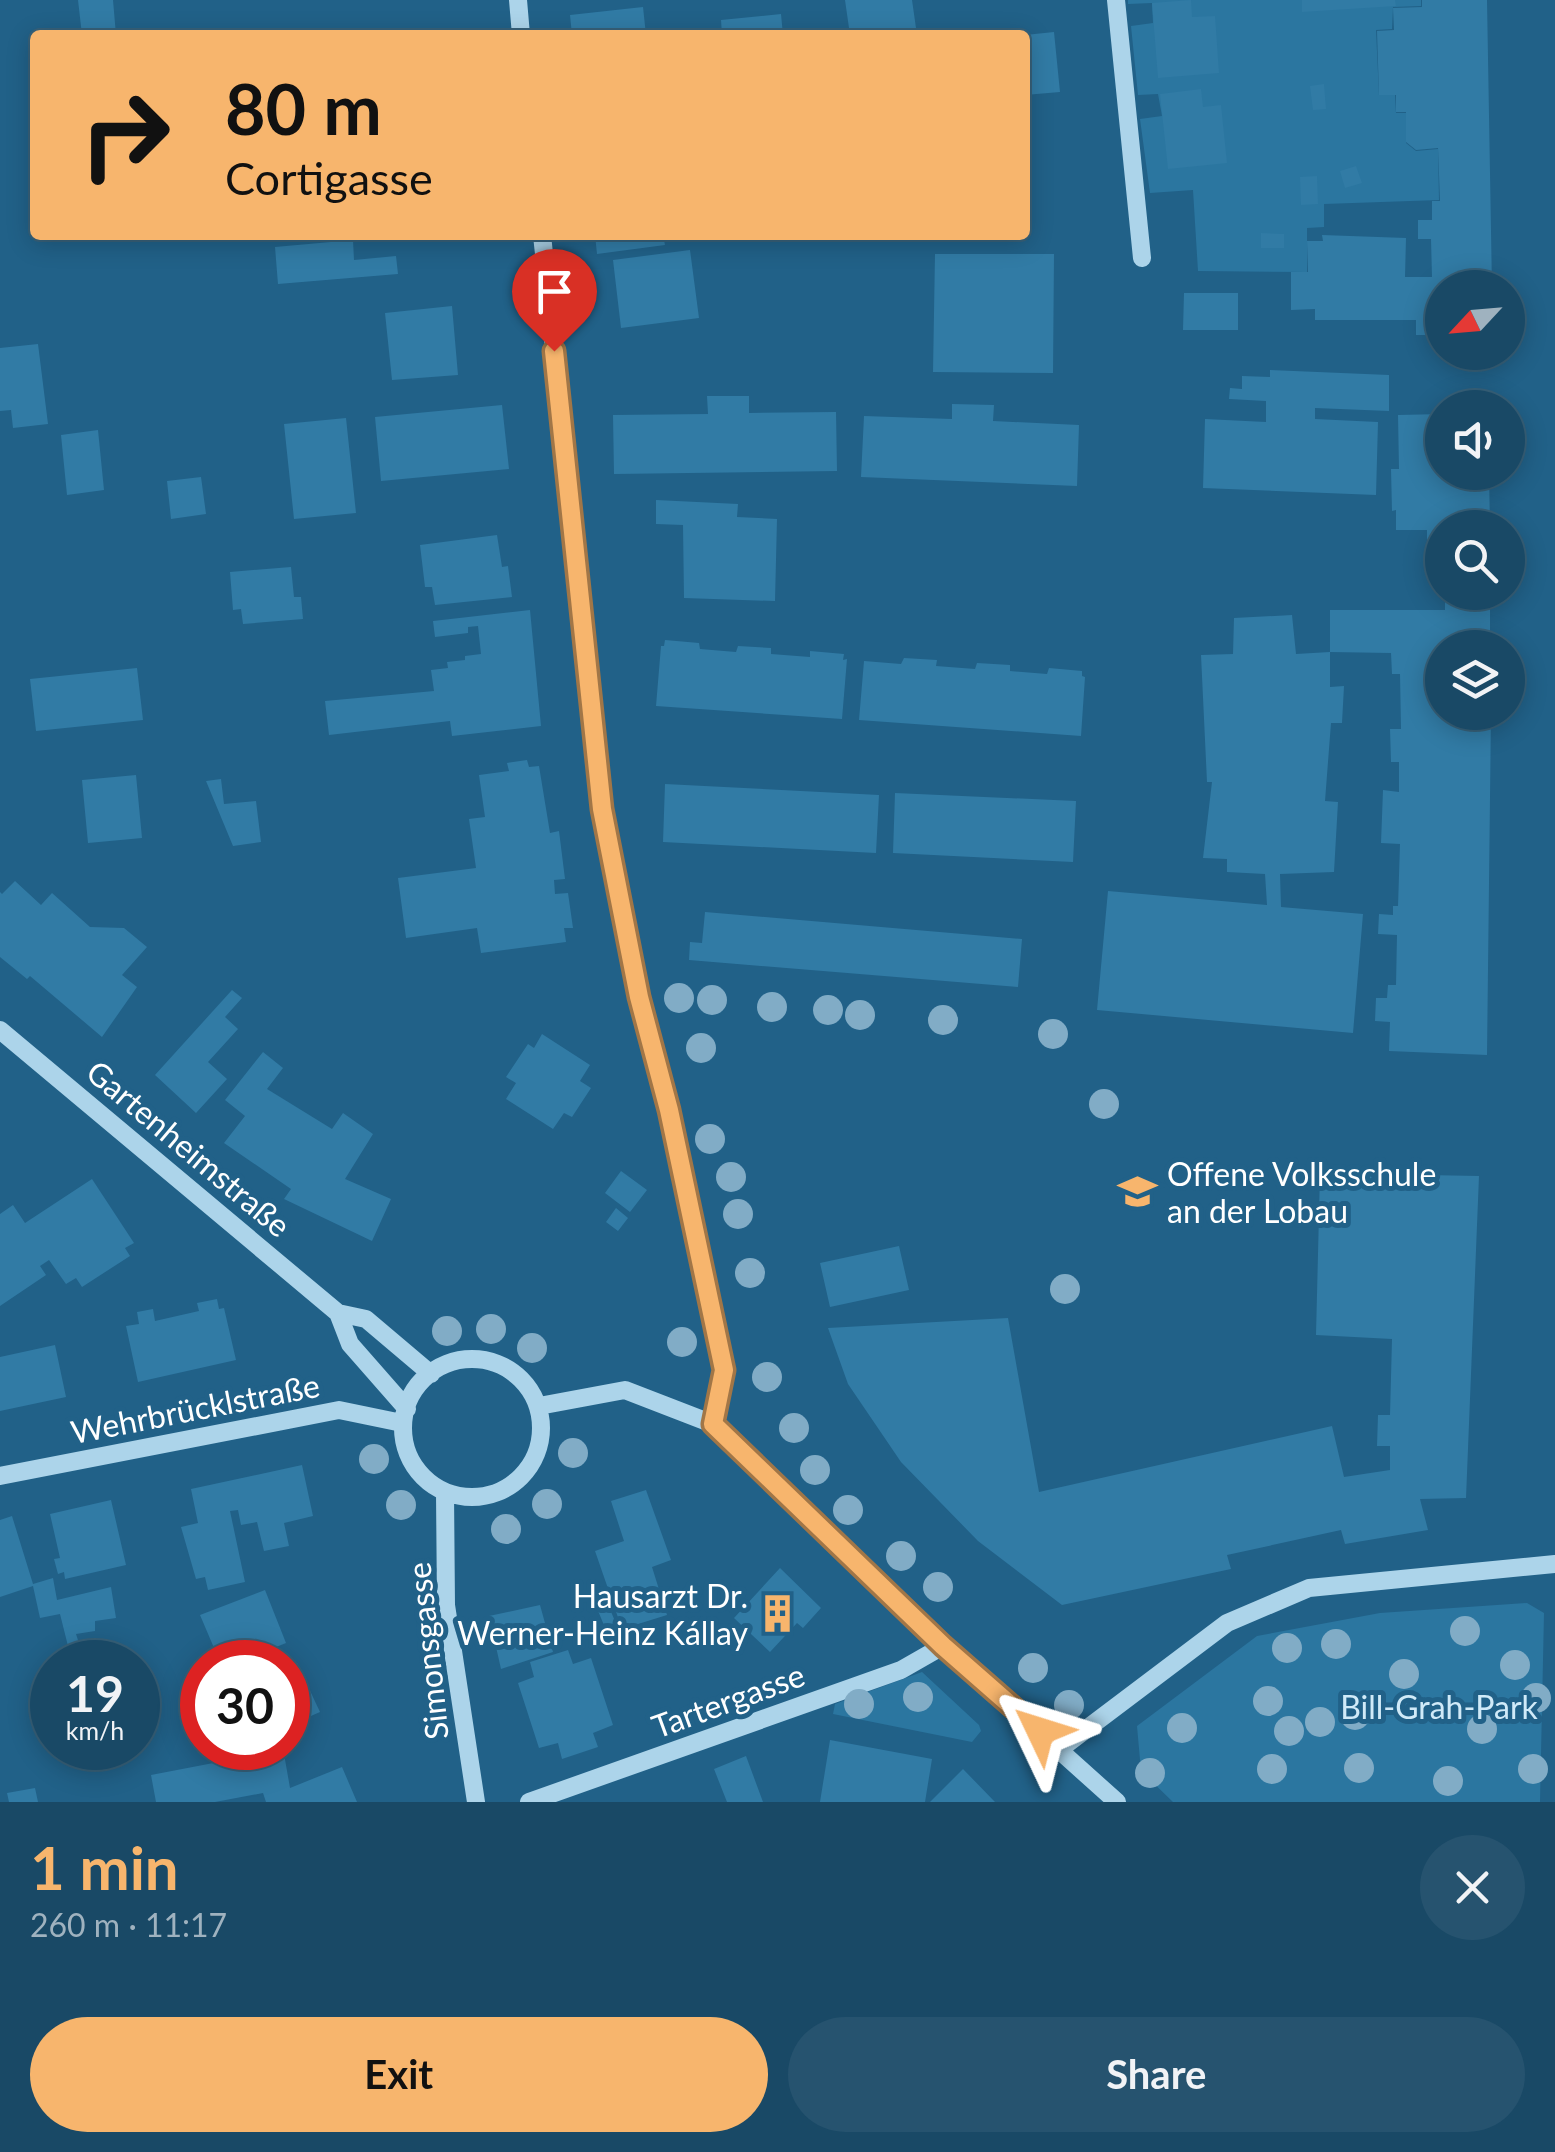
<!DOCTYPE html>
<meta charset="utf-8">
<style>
:root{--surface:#194966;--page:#26536f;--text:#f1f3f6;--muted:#9fb2bf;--line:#37617a;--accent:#f7b56d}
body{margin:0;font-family:Lato,sans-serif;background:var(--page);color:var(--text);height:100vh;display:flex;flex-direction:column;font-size:38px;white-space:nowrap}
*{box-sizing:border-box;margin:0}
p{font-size:32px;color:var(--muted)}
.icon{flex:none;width:55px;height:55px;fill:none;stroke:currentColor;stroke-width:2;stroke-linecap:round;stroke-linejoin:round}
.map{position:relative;height:1802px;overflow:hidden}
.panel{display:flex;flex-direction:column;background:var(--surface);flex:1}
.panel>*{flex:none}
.guide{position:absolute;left:30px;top:30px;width:1000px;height:210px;border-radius:10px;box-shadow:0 5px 25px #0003,0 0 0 2px var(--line);background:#f7b56d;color:#111;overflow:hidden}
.needle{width:65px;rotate:244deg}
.controls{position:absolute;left:1425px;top:270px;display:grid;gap:20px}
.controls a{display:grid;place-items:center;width:100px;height:100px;border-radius:50%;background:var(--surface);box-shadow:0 5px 25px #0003,0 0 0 2px var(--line);font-size:50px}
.speed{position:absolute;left:30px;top:1640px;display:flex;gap:20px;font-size:50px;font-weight:700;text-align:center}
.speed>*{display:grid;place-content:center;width:130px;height:130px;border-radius:50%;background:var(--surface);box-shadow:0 5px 25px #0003,0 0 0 2px var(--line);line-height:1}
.speed small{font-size:25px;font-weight:400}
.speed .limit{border:15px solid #d22;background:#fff;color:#111}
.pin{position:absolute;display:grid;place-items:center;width:85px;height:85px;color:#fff;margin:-102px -42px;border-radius:50% 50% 50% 0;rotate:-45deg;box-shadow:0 0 10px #0007}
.pin .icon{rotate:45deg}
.me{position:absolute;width:110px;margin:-55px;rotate:311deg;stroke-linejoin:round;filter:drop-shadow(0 0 8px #0008)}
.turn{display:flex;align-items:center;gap:35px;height:210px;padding:0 30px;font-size:45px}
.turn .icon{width:130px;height:130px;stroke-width:2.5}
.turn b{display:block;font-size:70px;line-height:85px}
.round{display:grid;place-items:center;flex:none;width:105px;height:105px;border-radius:52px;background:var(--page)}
.summary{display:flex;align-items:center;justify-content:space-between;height:170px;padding:0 30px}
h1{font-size:60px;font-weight:700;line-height:75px;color:var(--accent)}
.primary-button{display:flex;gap:20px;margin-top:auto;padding:20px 30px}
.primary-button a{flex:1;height:115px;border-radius:60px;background:var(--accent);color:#111;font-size:40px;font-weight:700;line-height:115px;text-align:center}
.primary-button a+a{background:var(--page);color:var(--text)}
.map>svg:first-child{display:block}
.green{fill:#2b76a0}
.building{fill:#317ba5}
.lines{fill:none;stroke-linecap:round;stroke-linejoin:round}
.minor{stroke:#acd4ea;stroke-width:18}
.tree{fill:#81acc6}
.route-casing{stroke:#a17647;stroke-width:25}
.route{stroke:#f7b56d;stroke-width:18}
.labels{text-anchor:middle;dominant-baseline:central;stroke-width:10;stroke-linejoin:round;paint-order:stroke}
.street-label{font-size:32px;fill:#fff;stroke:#216188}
.poi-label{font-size:32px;fill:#fff;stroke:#216188;text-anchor:start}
.park-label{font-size:32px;fill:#d0eaf8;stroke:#216188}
</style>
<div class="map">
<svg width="1555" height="1802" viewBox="0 0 1555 1802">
<rect width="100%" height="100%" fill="#216188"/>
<!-- green -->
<path class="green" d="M 1128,0 L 1421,0 L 1421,6 L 1393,7 L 1392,29 L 1376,30 L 1379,95 L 1395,95 L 1396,113 L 1406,113 L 1406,143 L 1416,151 L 1438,149 L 1439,200 L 1324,204 L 1324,227 L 1307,228 L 1307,272 L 1198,271 L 1193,190 L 1150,193 L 1140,119 L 1162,116 L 1158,94 L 1138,95 L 1131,26 L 1153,23 L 1152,3 L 1128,4 Z
M 1527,1603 L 1544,1613 L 1540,1802 L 1173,1802 L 1141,1771 L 1137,1726 L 1257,1636 L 1380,1613 Z
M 922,1672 L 979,1725 L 981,1731 L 972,1742 L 833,1714 L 835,1704 Z"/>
<!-- building -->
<path class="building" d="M 78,0 L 113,0 L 116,35 L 82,35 Z
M 845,0 L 912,0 L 916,28 L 902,29 L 902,35 L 850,35 Z
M 1191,0 L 1192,17 L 1215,16 L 1219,73 L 1158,78 L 1152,3 Z
M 1302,0 L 1395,0 L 1396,6 L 1302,12 Z
M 1422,0 L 1487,0 L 1492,288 L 1442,288 L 1442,335 L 1416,335 L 1416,320 L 1315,320 L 1315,309 L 1291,310 L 1291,272 L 1308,272 L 1307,241 L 1323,241 L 1322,235 L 1406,238 L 1405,277 L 1432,277 L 1431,239 L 1418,239 L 1418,220 L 1432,220 L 1432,201 L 1440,201 L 1438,148 L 1416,150 L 1406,142 L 1406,112 L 1396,112 L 1396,95 L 1379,95 L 1377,31 L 1394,30 L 1393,8 L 1422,7 Z
M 643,7 L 646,35 L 572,35 L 570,15 Z
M 781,14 L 783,35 L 722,35 L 721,20 Z
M 1054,32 L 1060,92 L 1025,95 L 1025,35 Z
M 1324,84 L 1326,109 L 1313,110 L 1310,86 Z
M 1201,89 L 1203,107 L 1221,105 L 1227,163 L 1168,169 L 1160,94 Z
M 1356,166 L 1362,183 L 1345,188 L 1340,171 Z
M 1317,176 L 1318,204 L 1301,205 L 1300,177 Z
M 1261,233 L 1284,234 L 1284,248 L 1261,248 Z
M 595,235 L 663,235 L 665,245 L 597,254 Z
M 353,240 L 354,260 L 396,256 L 398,274 L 278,284 L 275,247 Z
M 690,250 L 699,318 L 621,328 L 613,260 Z
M 935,254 L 1054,254 L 1053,373 L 933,372 Z
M 1184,293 L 1238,293 L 1238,330 L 1183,330 Z
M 452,306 L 458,375 L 392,380 L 385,313 Z
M 38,344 L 48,424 L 13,428 L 11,410 L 0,411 L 0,348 Z
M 1270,370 L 1389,375 L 1389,411 L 1315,408 L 1315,419 L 1378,422 L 1376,495 L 1203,488 L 1205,419 L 1266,422 L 1266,401 L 1229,399 L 1230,388 L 1242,389 L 1242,376 L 1270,377 Z
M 707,396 L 749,396 L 749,413 L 836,412 L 837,471 L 614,474 L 613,415 L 708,414 Z
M 952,404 L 994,405 L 993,421 L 1079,425 L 1077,486 L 861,477 L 864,416 L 952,419 Z
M 502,405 L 509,469 L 381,481 L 375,417 Z
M 1442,414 L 1442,472 L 1489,472 L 1490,528 L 1442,528 L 1442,548 L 1427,548 L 1427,530 L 1396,530 L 1396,510 L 1392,511 L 1391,469 L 1399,469 L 1398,415 Z
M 346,418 L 356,513 L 294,519 L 284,424 Z
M 98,430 L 104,490 L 67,495 L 61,435 Z
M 201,477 L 206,514 L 171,519 L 167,481 Z
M 656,500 L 738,504 L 737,517 L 777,519 L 775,601 L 684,598 L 683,525 L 656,524 Z
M 497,535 L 502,567 L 508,566 L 512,597 L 435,605 L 432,587 L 425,587 L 420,545 Z
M 291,567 L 294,597 L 301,597 L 303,619 L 243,624 L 241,609 L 233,610 L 230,572 Z
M 1445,592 L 1490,592 L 1490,648 L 1442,648 L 1442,712 L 1491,712 L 1487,1055 L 1389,1051 L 1390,1022 L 1375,1021 L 1376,998 L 1387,998 L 1388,985 L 1396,985 L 1397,935 L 1378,934 L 1379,914 L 1393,915 L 1393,906 L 1398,906 L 1400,844 L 1381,843 L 1383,790 L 1399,792 L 1399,762 L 1391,762 L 1390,729 L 1401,729 L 1400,674 L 1392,674 L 1391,653 L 1330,652 L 1330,687 L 1344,686 L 1342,723 L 1331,723 L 1325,801 L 1338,802 L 1334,872 L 1280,874 L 1281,907 L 1363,914 L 1353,1033 L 1097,1010 L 1108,891 L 1267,905 L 1265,874 L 1227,872 L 1227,859 L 1203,858 L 1212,782 L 1207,782 L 1201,655 L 1233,654 L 1234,618 L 1292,615 L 1296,654 L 1330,652 L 1330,610 L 1445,610 Z
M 530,610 L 541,726 L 452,736 L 450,721 L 329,735 L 325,701 L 434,691 L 431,670 L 448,668 L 447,662 L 465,660 L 465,656 L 481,654 L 478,626 L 468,627 L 468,633 L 435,637 L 433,621 Z
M 665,640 L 699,643 L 700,649 L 736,652 L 738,646 L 771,648 L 771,654 L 810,657 L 810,651 L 844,654 L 843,660 L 847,659 L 842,719 L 656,706 L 661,646 L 664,646 Z
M 904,658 L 937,660 L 936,666 L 975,669 L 977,663 L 1010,665 L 1010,671 L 1047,674 L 1049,668 L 1082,671 L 1082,676 L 1085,677 L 1081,736 L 859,720 L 864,661 L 901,664 Z
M 137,668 L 143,720 L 36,731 L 30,679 Z
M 527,760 L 529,767 L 539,766 L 550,833 L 559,831 L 565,879 L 554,880 L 555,894 L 568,893 L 573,928 L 564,928 L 566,942 L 481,953 L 477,928 L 406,938 L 398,878 L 476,868 L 469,819 L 485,817 L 479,775 L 509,771 L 507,763 Z
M 136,775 L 142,838 L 88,843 L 82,780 Z
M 221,779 L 224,804 L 256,801 L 261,842 L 233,846 L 206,781 Z
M 665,784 L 879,795 L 876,853 L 663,842 Z
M 895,793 L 1076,801 L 1073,862 L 893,853 Z
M 15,881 L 41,905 L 52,893 L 90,927 L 124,928 L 147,947 L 122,975 L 137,987 L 102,1037 L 30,976 L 27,979 L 0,957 L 0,892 L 2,894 Z
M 705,912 L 1022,939 L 1018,987 L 689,960 L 690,942 L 702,943 Z
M 232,990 L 242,998 L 225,1017 L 238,1029 L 208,1062 L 227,1079 L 196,1113 L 155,1075 Z
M 542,1034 L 590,1065 L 580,1081 L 591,1088 L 572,1117 L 564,1113 L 553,1129 L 506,1099 L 516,1083 L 506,1077 L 528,1044 L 534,1048 Z
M 263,1052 L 283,1068 L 267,1089 L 332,1129 L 343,1113 L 373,1134 L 345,1179 L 391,1199 L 372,1241 L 284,1199 L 291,1189 L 224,1143 L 245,1116 L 225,1100 Z
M 621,1171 L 647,1190 L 630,1212 L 605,1193 Z
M 1320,1173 L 1479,1176 L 1466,1498 L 1420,1499 L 1428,1530 L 1345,1544 L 1341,1530 L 1227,1555 L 1231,1569 L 1062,1605 L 978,1541 L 901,1462 L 848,1384 L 828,1328 L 1008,1318 L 1039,1492 L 1332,1426 L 1344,1477 L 1390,1470 L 1390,1446 L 1377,1446 L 1378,1415 L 1390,1415 L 1392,1339 L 1316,1335 Z
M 92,1179 L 134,1243 L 125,1248 L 130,1256 L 82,1287 L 76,1278 L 66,1284 L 49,1260 L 40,1266 L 46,1275 L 0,1306 L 0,1214 L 13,1205 L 25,1223 Z
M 616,1208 L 628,1218 L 618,1231 L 606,1222 Z
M 899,1246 L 909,1290 L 830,1307 L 820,1263 Z
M 217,1299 L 219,1309 L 224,1308 L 236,1360 L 138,1382 L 126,1326 L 139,1324 L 137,1312 L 153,1309 L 155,1321 L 199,1311 L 197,1303 Z
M 55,1345 L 66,1397 L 0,1411 L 0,1357 Z
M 302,1465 L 313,1516 L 284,1523 L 289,1546 L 264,1551 L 257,1522 L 241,1525 L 238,1510 L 230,1511 L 245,1582 L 208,1590 L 205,1577 L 196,1579 L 181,1527 L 198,1523 L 191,1489 Z
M 646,1490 L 671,1560 L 652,1567 L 667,1615 L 622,1629 L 595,1551 L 624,1541 L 611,1501 Z
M 111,1500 L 126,1565 L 65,1579 L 64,1572 L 58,1574 L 54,1559 L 60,1558 L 50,1514 Z
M 12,1516 L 33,1584 L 53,1578 L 57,1600 L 111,1587 L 116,1618 L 95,1621 L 95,1631 L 76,1634 L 85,1662 L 72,1662 L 60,1614 L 40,1618 L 33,1586 L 0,1597 L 0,1520 Z
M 780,1568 L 821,1608 L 803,1628 L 797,1623 L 770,1652 L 734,1618 Z
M 265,1590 L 286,1643 L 239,1662 L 220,1662 L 200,1615 Z
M 607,1602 L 617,1626 L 606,1630 L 596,1606 Z
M 540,1605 L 553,1652 L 501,1669 L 489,1616 Z
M 568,1650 L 573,1664 L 591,1658 L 613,1725 L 593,1733 L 598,1747 L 562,1759 L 558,1743 L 539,1748 L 518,1683 L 534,1677 L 530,1662 Z
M 297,1663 L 320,1712 L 288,1726 L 288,1667 Z
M 830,1740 L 932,1759 L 925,1802 L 820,1802 Z
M 90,1748 L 114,1748 L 116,1761 L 94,1765 Z
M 256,1748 L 283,1748 L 290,1788 L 342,1767 L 357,1802 L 266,1802 L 263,1793 L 215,1802 L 156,1802 L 151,1775 L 229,1760 L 230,1752 Z
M 746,1756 L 763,1802 L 727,1802 L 714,1769 Z
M 963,1769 L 995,1802 L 930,1802 Z
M 35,1788 L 38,1802 L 9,1802 L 7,1793 Z"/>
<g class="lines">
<!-- minor -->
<path class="minor" d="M 518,0 L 521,35
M 1116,0 L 1142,258
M 542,235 L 603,809 L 639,997 L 669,1109 L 724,1370 L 713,1424
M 0,1030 L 338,1313 L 350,1344 L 407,1409
M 338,1313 L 366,1319 L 431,1374
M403 1428a69 69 0 1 1 138 0a69 69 0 1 1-138 0Z
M 539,1406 L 625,1390 L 713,1424 L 943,1646 L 1117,1802
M 0,1476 L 339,1410 L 402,1423
M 445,1493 L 446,1605 L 476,1802
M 1060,1749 L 1227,1623 L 1309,1588 L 1555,1564
M 529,1802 L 901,1670 L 943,1646"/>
</g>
<!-- trees -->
<g class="tree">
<circle cx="679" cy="998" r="15"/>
<circle cx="712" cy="1000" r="15"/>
<circle cx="772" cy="1007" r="15"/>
<circle cx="828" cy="1010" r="15"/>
<circle cx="860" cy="1015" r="15"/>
<circle cx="943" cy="1020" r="15"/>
<circle cx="1053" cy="1034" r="15"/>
<circle cx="701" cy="1048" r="15"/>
<circle cx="1104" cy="1104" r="15"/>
<circle cx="710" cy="1139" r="15"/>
<circle cx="731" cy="1177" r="15"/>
<circle cx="738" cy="1214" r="15"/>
<circle cx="750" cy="1273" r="15"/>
<circle cx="1065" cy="1289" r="15"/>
<circle cx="491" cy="1329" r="15"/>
<circle cx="447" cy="1331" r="15"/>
<circle cx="682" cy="1342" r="15"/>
<circle cx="532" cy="1348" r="15"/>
<circle cx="767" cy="1377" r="15"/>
<circle cx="794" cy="1428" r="15"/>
<circle cx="573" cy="1453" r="15"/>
<circle cx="374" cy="1459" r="15"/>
<circle cx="815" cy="1470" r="15"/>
<circle cx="547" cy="1504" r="15"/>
<circle cx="401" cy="1505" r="15"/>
<circle cx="848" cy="1510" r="15"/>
<circle cx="506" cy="1529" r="15"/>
<circle cx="901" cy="1556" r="15"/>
<circle cx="938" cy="1587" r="15"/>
<circle cx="1465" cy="1631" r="15"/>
<circle cx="1336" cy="1644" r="15"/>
<circle cx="1287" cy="1648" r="15"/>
<circle cx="1515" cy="1665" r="15"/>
<circle cx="1033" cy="1668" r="15"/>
<circle cx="1404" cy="1674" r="15"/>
<circle cx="918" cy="1697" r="15"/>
<circle cx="1536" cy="1698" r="15"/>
<circle cx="1268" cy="1701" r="15"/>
<circle cx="859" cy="1704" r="15"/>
<circle cx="1069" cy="1705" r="15"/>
<circle cx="1355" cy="1715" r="15"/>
<circle cx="1320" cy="1722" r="15"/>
<circle cx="1182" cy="1728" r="15"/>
<circle cx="1482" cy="1729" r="15"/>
<circle cx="1289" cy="1731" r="15"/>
<circle cx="1359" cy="1768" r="15"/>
<circle cx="1272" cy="1769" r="15"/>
<circle cx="1533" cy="1769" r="15"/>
<circle cx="1150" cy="1773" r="15"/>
<circle cx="1448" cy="1781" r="15"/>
</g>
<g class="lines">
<defs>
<path id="route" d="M 554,351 L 602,809 L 639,997 L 669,1110 L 724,1370 L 713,1424 L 943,1646 L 1040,1731"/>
</defs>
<!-- route casing -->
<use href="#route" class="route-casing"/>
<!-- route -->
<use href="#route" class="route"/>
</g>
<!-- icons -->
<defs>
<symbol id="school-bare" viewBox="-9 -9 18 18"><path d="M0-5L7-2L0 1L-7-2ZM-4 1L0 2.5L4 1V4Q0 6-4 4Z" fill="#f7b56d" stroke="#216188" stroke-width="2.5" paint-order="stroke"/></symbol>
<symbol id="building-bare" viewBox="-9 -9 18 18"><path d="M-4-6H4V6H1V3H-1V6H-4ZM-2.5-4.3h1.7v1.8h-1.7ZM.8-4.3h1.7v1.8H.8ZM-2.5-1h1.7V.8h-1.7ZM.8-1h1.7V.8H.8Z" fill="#f7b56d" stroke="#216188" stroke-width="2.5" paint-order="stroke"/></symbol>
</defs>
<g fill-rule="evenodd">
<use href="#school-bare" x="1110" y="1164" width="55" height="55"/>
<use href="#building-bare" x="750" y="1586" width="55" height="55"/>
</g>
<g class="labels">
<!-- street labels -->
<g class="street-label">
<text transform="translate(189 1148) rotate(40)">Gartenheimstraße</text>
<text transform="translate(195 1408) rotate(-11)">Wehrbrücklstraße</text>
<text transform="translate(427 1651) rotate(-96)">Simonsgasse</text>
<text transform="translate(728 1700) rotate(-20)">Tartergasse</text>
</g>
<!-- poi labels -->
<g class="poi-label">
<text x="1167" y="1173">Offene Volksschule<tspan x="1167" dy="37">an der Lobau</tspan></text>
<text x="748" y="1595" text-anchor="end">Hausarzt Dr.<tspan x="748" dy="37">Werner-Heinz Kállay</tspan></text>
</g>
<!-- park labels -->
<g class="park-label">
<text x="1439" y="1706">Bill-Grah-Park</text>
</g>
</g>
</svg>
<div class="controls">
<a><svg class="needle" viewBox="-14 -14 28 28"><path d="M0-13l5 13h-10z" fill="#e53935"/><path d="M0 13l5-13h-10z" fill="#9fb2bf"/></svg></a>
<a><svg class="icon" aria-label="sound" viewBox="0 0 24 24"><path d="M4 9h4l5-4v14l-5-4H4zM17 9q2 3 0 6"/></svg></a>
<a><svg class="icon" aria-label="search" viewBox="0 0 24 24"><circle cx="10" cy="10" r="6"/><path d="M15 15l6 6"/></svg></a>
<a><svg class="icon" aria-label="layers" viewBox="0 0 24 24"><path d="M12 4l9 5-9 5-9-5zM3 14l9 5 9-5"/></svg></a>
</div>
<div class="speed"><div>19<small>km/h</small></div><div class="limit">30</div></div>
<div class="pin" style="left:554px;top:351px;background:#d93025"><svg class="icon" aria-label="arrive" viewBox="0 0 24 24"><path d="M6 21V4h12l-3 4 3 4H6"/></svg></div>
<svg class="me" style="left:1040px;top:1731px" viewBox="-20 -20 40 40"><path d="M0-17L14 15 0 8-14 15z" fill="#f7b56d" stroke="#fff" stroke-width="4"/></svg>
<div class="guide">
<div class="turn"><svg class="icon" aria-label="right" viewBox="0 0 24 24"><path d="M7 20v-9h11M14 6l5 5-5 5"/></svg><div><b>80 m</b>Cortigasse</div></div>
</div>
</div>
<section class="panel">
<div class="summary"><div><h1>1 min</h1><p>260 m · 11:17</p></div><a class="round"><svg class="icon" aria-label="close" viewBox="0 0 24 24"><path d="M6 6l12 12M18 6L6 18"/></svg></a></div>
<div class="primary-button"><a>Exit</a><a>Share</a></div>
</section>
